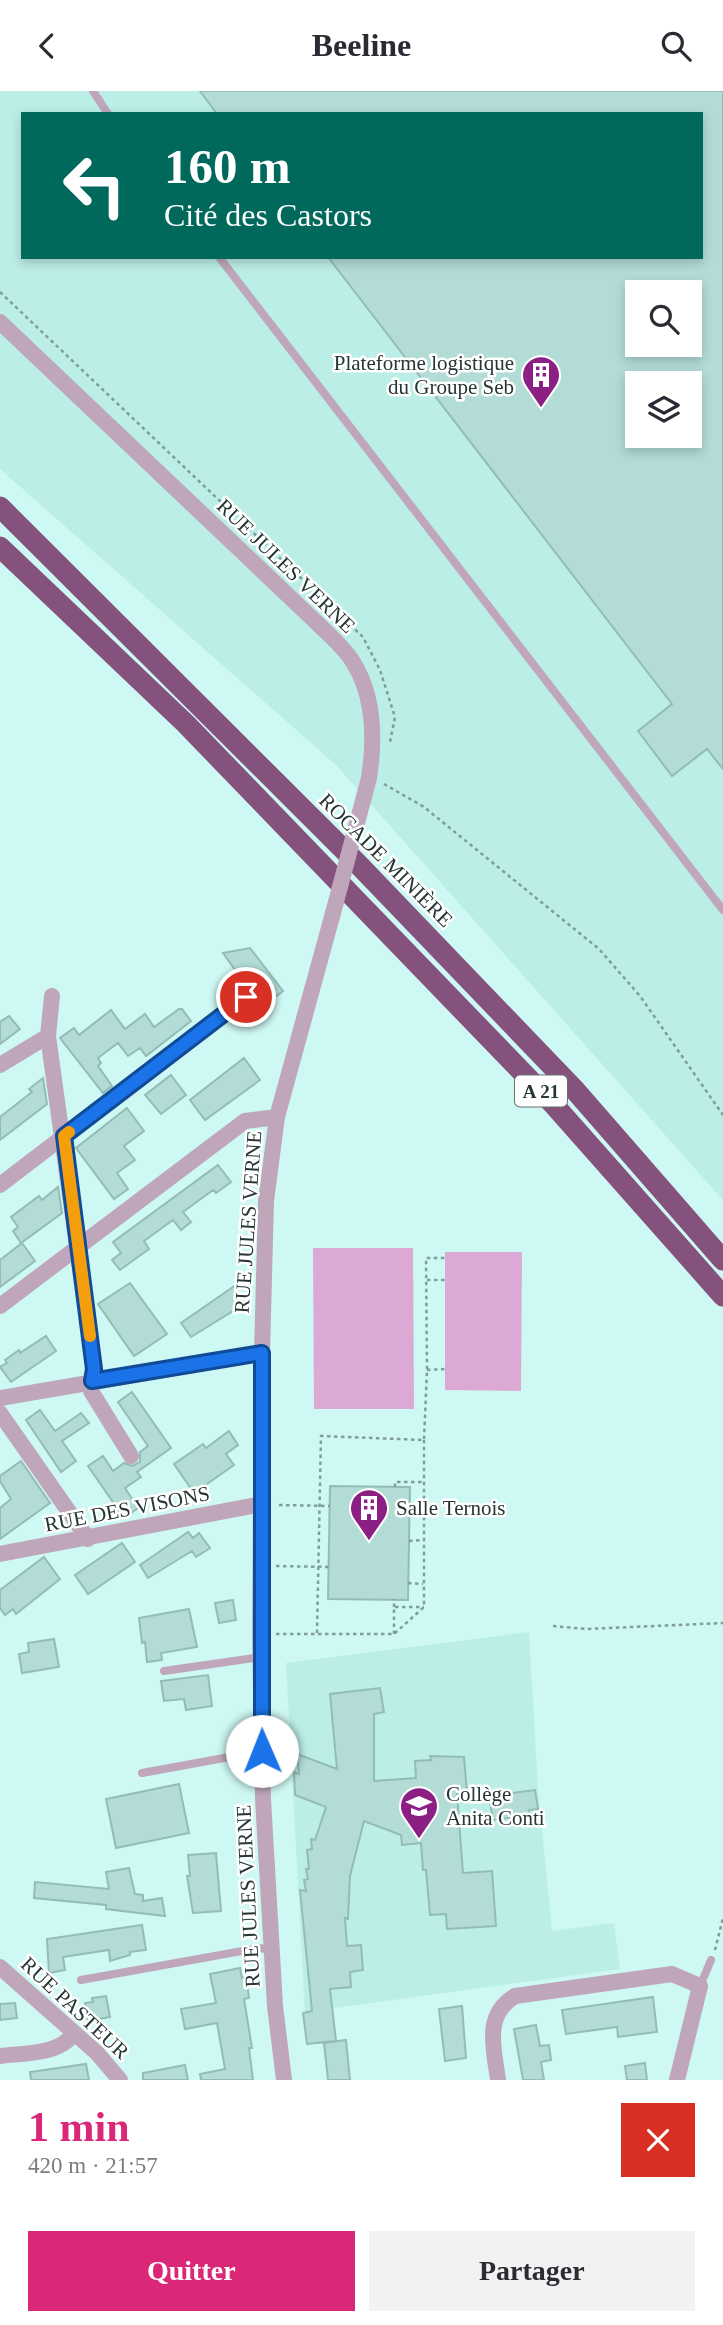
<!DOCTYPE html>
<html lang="fr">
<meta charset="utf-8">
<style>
:root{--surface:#fff;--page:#f2f2f3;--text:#2b2b33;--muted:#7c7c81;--accent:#db2777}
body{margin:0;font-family:Georgia,serif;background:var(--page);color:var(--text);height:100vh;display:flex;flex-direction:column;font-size:26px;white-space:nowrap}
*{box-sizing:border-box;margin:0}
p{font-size:23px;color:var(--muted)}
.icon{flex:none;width:38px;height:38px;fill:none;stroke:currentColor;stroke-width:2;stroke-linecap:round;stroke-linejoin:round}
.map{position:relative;height:1989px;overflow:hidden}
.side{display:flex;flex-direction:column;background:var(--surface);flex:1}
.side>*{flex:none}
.guide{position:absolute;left:21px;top:21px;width:682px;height:147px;border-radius:0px;box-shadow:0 4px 10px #0003;background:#00695c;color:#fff;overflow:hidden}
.buttons{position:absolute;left:625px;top:189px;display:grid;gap:14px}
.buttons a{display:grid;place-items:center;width:77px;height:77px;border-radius:0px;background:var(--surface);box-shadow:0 4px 10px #0003;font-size:35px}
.pin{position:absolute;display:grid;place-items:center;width:60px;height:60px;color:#fff;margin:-30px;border:4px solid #fff;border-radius:50%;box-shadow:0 2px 7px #0007}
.me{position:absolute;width:77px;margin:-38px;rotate:359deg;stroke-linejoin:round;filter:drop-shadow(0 0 5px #0008)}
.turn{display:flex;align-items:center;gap:24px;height:147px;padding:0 28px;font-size:32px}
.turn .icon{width:91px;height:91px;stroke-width:2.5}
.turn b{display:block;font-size:49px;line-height:60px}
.round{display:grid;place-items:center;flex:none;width:74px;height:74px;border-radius:0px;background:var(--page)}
.summary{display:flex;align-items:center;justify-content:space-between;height:119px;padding:0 28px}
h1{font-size:42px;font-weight:600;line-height:52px;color:var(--accent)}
.primary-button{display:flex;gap:14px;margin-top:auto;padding:14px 28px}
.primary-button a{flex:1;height:80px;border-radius:0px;background:var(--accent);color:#fff;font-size:28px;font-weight:600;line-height:80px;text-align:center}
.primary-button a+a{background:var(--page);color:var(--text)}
header{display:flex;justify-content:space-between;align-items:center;height:91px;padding:0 28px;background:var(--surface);font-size:32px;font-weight:600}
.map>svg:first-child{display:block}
.built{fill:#bbeee7;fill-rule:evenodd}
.green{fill:#dba9d3}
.building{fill:#b3dcd7;stroke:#93bcb6;stroke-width:2;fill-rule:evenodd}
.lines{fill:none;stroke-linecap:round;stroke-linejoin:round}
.path{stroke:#7f9d99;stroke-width:2.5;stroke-dasharray:3.5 3.5;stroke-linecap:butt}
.service{stroke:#bfa6ba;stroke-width:8}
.minor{stroke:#bfa6ba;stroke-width:16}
.motorway{stroke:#85527e;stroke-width:21}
.minor-bridge{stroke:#bfa6ba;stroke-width:16}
.route-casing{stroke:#114b97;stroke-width:18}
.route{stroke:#1a73e8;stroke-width:12}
.slow{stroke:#f59e0b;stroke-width:12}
.labels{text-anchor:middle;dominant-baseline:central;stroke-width:5;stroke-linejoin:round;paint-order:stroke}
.shield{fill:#fff;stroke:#677271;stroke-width:2}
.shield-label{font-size:19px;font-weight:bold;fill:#263634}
.poi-label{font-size:21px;fill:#263634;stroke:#fff;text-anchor:start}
.street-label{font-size:21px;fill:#263634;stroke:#fff}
</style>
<header><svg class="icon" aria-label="back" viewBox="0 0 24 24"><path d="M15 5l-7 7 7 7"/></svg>Beeline<svg class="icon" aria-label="search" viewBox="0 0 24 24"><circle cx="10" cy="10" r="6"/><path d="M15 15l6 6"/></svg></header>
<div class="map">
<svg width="723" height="1989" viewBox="0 0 723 1989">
<rect width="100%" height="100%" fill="#cef8f3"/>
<!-- built -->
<path class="built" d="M 0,0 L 723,0 L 723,1109 L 336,674 L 0,378 ZM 23,23 L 702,23 L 702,166 L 23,166 ZM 637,201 L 690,201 L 690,254 L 637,254 ZM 637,292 L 690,292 L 690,345 L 637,345 Z
M 529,1541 L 538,1698 L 552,1840 L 614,1832 L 620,1878 L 305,1921 L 286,1572 Z"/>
<!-- green -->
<path class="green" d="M 313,1157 L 413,1157 L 414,1318 L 314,1318 Z
M 445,1161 L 522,1161 L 521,1300 L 445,1299 Z"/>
<!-- building -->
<path class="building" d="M 200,0 L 723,0 L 723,678 L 707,658 L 672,685 L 638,640 L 672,613 L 328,166 L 702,166 L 702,23 L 217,23 ZM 637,201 L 690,201 L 690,254 L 637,254 ZM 637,292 L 690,292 L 690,345 L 637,345 Z
M 250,857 L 283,900 L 269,911 L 245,878 L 238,883 L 223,862 Z
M 179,918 L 182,918 L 191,930 L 146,965 L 140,957 L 128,965 L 118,952 L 98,967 L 101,972 L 98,975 L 112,995 L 103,1002 L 60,947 L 74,937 L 79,944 L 111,919 L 125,938 L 145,923 L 154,936 Z
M 9,925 L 20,938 L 0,953 L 0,931 Z
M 244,967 L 260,989 L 205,1029 L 190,1009 Z
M 171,984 L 186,1004 L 161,1023 L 145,1004 Z
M 43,987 L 47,1013 L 0,1049 L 0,1026 L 32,1001 L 29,998 Z
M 127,1017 L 144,1040 L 124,1055 L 135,1069 L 117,1082 L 128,1098 L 114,1108 L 76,1057 Z
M 218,1074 L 231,1091 L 216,1102 L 213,1099 L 183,1121 L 191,1131 L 181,1139 L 173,1129 L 144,1150 L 149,1158 L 120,1179 L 112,1169 L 121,1162 L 113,1151 Z
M 58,1096 L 62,1122 L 21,1152 L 13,1140 L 18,1136 L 11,1126 L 39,1105 L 42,1109 Z
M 22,1152 L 35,1170 L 0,1196 L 0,1169 Z
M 130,1192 L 167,1243 L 134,1265 L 98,1213 Z
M 236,1194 L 241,1215 L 191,1246 L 181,1232 Z
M 46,1245 L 56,1260 L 11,1291 L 0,1276 L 7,1272 L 5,1269 L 19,1259 L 20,1262 Z
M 132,1301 L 171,1357 L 137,1381 L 141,1386 L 125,1397 L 138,1417 L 124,1427 L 88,1375 L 103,1365 L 113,1380 L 124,1372 L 132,1375 L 140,1371 L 140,1361 L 148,1355 L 118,1311 Z
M 40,1319 L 55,1340 L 81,1322 L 89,1332 L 62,1350 L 76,1370 L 61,1381 L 26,1329 Z
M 229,1340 L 238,1354 L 226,1363 L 234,1374 L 194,1402 L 174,1373 L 203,1353 L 206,1357 Z
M 21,1370 L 50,1412 L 0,1448 L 0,1417 L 11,1408 L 0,1390 L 0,1385 Z
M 330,1395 L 410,1396 L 408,1509 L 328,1508 Z
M 188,1441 L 193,1447 L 199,1442 L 210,1457 L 196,1466 L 192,1460 L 148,1487 L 140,1474 Z
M 122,1452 L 135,1471 L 88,1503 L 75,1484 Z
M 44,1466 L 60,1488 L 16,1523 L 13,1518 L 5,1524 L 0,1517 L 0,1499 Z
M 233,1509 L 236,1529 L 219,1532 L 215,1512 Z
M 189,1518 L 197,1556 L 161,1562 L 162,1569 L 147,1571 L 145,1551 L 142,1552 L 139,1527 Z
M 54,1548 L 59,1576 L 22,1582 L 19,1563 L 29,1561 L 28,1552 Z
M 208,1584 L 212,1615 L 186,1619 L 184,1608 L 164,1610 L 161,1590 Z
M 380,1597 L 384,1621 L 374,1623 L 374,1690 L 416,1687 L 415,1670 L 431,1669 L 430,1665 L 464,1666 L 467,1703 L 457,1703 L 463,1782 L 492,1780 L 496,1835 L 447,1838 L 446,1823 L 430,1824 L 426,1779 L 423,1779 L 421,1752 L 402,1754 L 401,1744 L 364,1730 L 350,1785 L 348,1828 L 345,1827 L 347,1855 L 361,1854 L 363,1879 L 350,1881 L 351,1896 L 330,1898 L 336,1950 L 307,1953 L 303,1922 L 312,1920 L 300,1799 L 306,1800 L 304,1789 L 308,1788 L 306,1778 L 309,1778 L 307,1759 L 312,1758 L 311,1748 L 315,1749 L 326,1716 L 295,1704 L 294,1681 L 299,1683 L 297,1663 L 337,1678 L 330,1603 Z
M 179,1693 L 189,1742 L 116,1757 L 106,1708 Z
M 535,1699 L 538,1718 L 529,1719 L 530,1724 L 493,1729 L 489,1705 Z
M 216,1762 L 221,1820 L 193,1822 L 187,1785 L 190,1785 L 188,1764 Z
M 129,1777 L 135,1803 L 143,1804 L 143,1810 L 162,1807 L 165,1825 L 106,1818 L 106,1814 L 34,1807 L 35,1791 L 109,1798 L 106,1781 Z
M 142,1834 L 146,1859 L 130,1861 L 130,1864 L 110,1870 L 109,1859 L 63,1866 L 65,1879 L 49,1882 L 47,1848 Z
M 240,1877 L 242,1887 L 246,1886 L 249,1907 L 244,1908 L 252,1957 L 249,1957 L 253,1989 L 201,1989 L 200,1983 L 225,1978 L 217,1932 L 185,1938 L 181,1918 L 216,1912 L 210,1883 Z
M 106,1905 L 110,1926 L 88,1930 L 85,1912 L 93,1911 L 92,1907 Z
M 653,1906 L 657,1941 L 618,1946 L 617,1936 L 566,1943 L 562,1919 Z
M 15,1912 L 17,1927 L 0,1929 L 0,1913 Z
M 462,1915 L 466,1967 L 445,1970 L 439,1918 Z
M 536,1934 L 540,1955 L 549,1954 L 551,1969 L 541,1971 L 544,1989 L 523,1989 L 514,1938 Z
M 346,1949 L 350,1989 L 328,1989 L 324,1952 Z
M 645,1972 L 647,1989 L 627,1989 L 625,1975 Z
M 86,1973 L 89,1989 L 31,1989 L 30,1981 Z
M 185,1974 L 188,1989 L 143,1989 L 143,1982 Z"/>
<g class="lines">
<!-- path -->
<path class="path" d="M 0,201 L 363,546 L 380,579 L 395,626 L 390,651
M 384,693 L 424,716 L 599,858 L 640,905 L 723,1024
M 427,1189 L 445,1189
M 427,1279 L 445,1278
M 395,1396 L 395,1391 L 424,1391
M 279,1414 L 330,1415
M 410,1425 L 424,1425
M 409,1450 L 424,1449
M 276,1475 L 329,1476
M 408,1492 L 423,1493
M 394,1516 L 394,1508
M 553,1535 L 586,1538 L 723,1532
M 317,1542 L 321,1345 L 424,1349 L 427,1279 L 426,1167 L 445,1167
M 276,1543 L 394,1543 L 424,1516 L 424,1349
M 394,1543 L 394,1516 L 424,1516
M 715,1859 L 723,1827"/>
<!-- service -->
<path class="service" d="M 93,0 L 108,23
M 219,166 L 723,819
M 164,1580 L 261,1566
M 142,1682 L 262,1660
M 81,1889 L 259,1857 L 272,1859
M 700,1895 L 711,1869"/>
<!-- minor -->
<path class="minor" d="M 0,231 L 316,531 C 328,543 344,556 353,571 C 375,606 375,648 369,687
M 52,905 L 48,945 L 94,1278 L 91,1300 L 131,1365
M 0,974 L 48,945
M 0,1094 L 246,906
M 0,1215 L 245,1030 L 277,1026
M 0,1307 L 262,1262
M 0,1322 L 88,1448
M 0,1463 L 262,1413
M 0,1876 L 97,1962 L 120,1989
M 0,1965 C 24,1962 60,1964 74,1942
M 284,1989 L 275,1915 L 263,1708 L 260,1544 L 262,1262 L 266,1110 L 277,1026 L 333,822
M 498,1989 C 494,1958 483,1924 515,1905 L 672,1883 L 700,1895 L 677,1989"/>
<!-- motorway -->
<path class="motorway" d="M 0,416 L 357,772 L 574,998 L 723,1169
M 0,456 L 186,633 L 554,1014 L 723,1205"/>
<!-- minor-bridge -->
<path class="minor-bridge" d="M 333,822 L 369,687"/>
</g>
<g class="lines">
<defs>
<path id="route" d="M 246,906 L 64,1045 L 94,1278 L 92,1290 L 262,1262 L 262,1660"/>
</defs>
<!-- route casing -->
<use href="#route" class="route-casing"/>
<!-- route -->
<use href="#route" class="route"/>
<!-- slow -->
<path class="slow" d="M 69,1041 L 64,1045 L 90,1245"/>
</g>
<!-- icons -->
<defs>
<symbol id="building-pin" viewBox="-11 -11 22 30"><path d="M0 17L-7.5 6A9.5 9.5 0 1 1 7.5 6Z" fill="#8c1f83" stroke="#fff"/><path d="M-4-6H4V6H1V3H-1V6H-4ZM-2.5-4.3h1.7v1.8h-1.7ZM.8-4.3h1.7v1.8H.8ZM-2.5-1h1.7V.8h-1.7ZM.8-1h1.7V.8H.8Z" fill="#fff"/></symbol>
<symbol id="school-pin" viewBox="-11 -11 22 30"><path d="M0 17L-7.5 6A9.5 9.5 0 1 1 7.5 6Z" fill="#8c1f83" stroke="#fff"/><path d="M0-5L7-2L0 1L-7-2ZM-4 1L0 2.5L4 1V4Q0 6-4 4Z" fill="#fff"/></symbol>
</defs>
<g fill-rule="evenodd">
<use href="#building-pin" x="519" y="262" width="44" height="60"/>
<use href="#building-pin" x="347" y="1395" width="44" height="60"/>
<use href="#school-pin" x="397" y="1693" width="44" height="60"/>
</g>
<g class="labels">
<!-- shield labels -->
<rect class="shield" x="515" y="984.5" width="52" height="31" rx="5"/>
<g class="shield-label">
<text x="541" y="1000">A 21</text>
</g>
<!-- poi labels -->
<g class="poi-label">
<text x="514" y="272" text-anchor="end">Plateforme logistique<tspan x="514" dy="24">du Groupe Seb</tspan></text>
<text x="396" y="1417">Salle Ternois</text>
<text x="446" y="1703">Collège<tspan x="446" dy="24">Anita Conti</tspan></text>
</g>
<!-- street labels -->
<g class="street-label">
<text transform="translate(286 475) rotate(44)">RUE JULES VERNE</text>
<text transform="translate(386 769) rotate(45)">ROCADE MINIÈRE</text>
<text transform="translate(248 1131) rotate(-86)">RUE JULES VERNE</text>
<text transform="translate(127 1418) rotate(-11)">RUE DES VISONS</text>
<text transform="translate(248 1805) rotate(-93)">RUE JULES VERNE</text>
<text transform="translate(75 1917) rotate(43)">RUE PASTEUR</text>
</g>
</g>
</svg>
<div class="buttons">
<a><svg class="icon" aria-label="search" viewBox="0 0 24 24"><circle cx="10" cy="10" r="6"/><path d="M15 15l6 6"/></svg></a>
<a><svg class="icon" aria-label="layers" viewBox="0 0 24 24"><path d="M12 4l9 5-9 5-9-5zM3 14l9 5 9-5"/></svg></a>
</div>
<div class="pin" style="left:246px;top:906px;background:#d93025"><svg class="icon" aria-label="arrive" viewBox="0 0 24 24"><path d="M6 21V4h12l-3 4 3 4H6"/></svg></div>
<svg class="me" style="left:262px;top:1660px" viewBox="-20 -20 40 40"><circle r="19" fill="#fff"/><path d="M0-13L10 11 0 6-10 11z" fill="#1a73e8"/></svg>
<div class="guide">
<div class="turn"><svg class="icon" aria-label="left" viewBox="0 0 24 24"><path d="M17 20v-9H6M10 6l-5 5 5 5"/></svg><div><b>160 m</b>Cité des Castors</div></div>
</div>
</div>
<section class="side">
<div class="summary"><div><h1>1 min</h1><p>420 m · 21:57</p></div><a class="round" style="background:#d93025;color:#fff"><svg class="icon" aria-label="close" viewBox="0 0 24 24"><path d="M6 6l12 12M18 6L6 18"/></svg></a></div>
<div class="primary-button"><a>Quitter</a><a>Partager</a></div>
</section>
